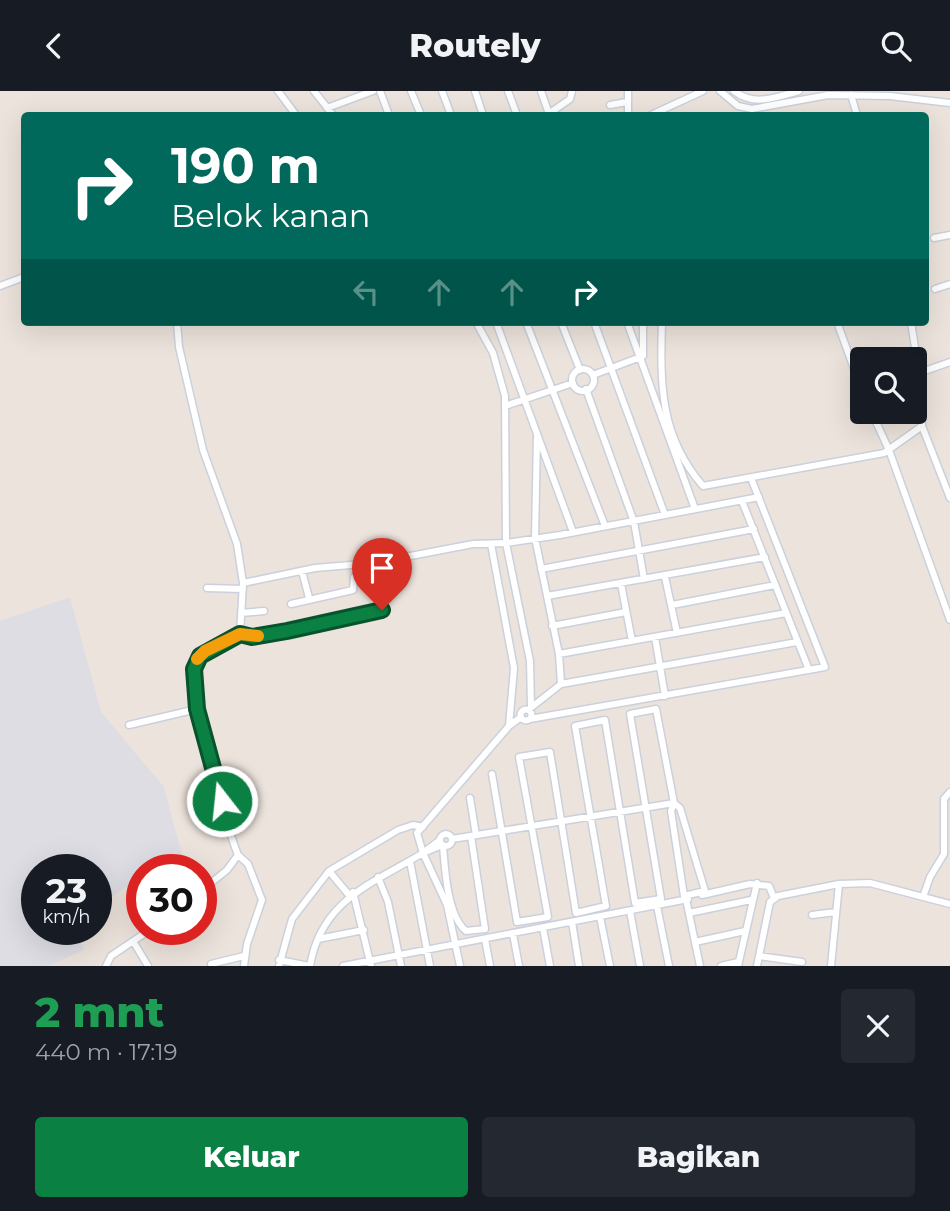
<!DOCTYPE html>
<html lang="id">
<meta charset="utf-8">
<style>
:root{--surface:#171b24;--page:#242831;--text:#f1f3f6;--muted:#9ea1a6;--accent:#0b8043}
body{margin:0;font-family:Montserrat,sans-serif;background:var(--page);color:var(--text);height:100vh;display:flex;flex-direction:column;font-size:26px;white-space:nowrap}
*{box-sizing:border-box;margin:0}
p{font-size:23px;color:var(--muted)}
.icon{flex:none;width:38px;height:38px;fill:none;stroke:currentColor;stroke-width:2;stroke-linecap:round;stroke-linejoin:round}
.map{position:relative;height:875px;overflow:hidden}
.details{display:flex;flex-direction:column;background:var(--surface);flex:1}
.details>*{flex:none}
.top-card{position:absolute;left:21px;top:21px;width:908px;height:214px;border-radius:7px;box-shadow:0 7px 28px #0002;background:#00695c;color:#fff;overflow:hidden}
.tools{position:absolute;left:850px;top:256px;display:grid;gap:14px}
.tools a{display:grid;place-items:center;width:77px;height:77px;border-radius:7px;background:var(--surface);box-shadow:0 7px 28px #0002;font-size:35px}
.speed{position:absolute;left:21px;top:763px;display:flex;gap:14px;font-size:35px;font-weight:700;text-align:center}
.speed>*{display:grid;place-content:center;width:91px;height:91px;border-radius:50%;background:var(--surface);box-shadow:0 7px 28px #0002;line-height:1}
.speed small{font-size:18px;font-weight:400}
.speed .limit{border:10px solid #d22;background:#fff;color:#111}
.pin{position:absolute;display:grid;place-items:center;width:60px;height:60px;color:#fff;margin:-72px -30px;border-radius:50% 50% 50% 0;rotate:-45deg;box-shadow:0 0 7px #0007}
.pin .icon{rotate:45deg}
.me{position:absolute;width:77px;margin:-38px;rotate:344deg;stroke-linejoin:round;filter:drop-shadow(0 0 5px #0008)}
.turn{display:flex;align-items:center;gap:24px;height:147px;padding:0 35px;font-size:32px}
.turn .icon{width:91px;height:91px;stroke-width:2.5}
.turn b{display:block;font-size:49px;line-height:60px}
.lanes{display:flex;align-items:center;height:66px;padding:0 35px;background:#0003;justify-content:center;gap:35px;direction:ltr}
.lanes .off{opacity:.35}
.round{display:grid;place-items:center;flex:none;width:74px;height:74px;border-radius:7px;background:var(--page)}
.head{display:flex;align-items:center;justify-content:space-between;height:119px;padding:0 35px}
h1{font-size:42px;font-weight:800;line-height:52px;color:#1e9e55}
.primary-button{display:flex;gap:14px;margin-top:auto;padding:14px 35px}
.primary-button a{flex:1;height:80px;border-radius:7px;background:var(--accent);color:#fff;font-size:28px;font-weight:800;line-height:80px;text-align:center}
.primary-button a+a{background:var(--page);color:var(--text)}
header{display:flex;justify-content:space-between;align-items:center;height:91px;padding:0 35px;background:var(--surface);font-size:32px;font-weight:800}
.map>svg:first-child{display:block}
.industrial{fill:#dedde4}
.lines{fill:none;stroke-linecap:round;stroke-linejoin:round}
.minor-casing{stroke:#cbd1dc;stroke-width:9}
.minor{stroke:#fff;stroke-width:6}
.route-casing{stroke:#07532c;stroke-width:18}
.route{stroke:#0b8043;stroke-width:12}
.slow{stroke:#f59e0b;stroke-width:12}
</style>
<header><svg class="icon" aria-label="back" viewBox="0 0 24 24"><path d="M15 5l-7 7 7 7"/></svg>Routely<svg class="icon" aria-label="search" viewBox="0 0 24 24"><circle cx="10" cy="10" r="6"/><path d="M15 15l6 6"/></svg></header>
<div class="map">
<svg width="950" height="875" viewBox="0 0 950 875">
<rect width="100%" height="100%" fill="#ece3dc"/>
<!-- industrial -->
<path class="industrial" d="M 70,506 L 101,621 L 164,696 L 184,772 L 176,779 L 142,779 L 142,788 L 139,787 L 96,817 L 96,779 L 37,779 L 37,838 L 77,838 L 84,859 L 48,875 L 0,875 L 0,530 Z"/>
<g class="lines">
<defs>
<path id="minor" d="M 278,0 L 296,24
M 314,0 L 333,24
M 380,0 L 389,24
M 411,0 L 421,24
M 442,0 L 451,24
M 475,0 L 483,24
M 508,0 L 517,24
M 541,0 L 549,23
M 628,0 L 628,24
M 720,0 L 738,15 L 752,18 L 828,4 L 890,5 L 950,12
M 734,0 C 755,16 776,6 799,0
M 851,4 L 857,24
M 610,14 L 627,11
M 327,17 L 373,0
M 547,24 L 570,8 L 572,0
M 651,24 L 703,0
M 934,147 L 950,144
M 0,195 L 24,186
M 935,198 L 950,193
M 177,231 L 179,256 L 203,359 L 237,453 L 243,492 L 240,543 C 228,552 207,554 198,566 C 181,590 226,734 238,764 L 227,779 L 201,800
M 476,231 L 493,262 L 505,305 L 506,452 L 530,570 L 531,615
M 496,231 L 573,441
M 526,231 L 605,435
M 561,231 L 580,279
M 594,231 L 665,424
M 627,231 L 695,418
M 662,231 C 660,293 660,346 703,395 L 884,362 L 922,335
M 837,231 L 863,302
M 911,231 L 919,282 L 922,335 L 950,407
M572 289a11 11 0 1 1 22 0a11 11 0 1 1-22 0Z
M 919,282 L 950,271
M 593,284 L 643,265 L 643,231
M 586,298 L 634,431 L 644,488
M 505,315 L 573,292
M 871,320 L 889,359 L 950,529
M 537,344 L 535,447 L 559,563 L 561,593
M 742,410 L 809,579
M 491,453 L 514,577 L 509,635
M 541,478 L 754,438
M 302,480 L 309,507
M 665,486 L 677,542
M 243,492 L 315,477 L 374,472 L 473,453 L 506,452 L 560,444 L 759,406
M 621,493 L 632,550
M 207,497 L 243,498
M 547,505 L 765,466
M 291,513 L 353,499 L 354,486
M 672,514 L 775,494
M 241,522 L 264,520
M 552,535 L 626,521
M 240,543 C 267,552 351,527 381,520 L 374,472
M 655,546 L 665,605
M 559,563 L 786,522
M520.5 624a5.5 5.5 0 1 1 11 0a5.5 5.5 0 1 1-11 0Z
M 528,619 L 561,593 L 797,551
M 530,628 L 825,576 L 751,387
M 129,634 L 197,618
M 492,683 L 517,831 L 548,826 L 519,666 L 550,661 L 576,822 L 606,815 L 575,635 L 605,629 L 635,812 L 661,808 L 630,623 L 656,618 L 674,712 L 671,720 L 684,805 L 705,800 L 680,717 L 674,712
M 470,707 L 476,744
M440 749a6 6 0 1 1 12 0a6 6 0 1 1-12 0Z
M 452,748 L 674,712
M 443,755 C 445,778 447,824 466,840 L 485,838 L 471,745
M 423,762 L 447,814 L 460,875
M 423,762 L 440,749
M 423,762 L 442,754
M 238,764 L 248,773 L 262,809 L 247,853 L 244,875
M 410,770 L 430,875
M 329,780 L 349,804
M 378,786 L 388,811 L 401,875
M 353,801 L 371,875
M 702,804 L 750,793 L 769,795 L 774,807
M 923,806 L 930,786 L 944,763 L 944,708 L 950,701
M 686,808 L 700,875
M 657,815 L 669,875
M 630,820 L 640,875
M 689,822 L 751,809
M 812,824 L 836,821
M 600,826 L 610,875
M 572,831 L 579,875
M 543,837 L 550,875
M 513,843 L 519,875
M 318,848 L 364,839
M 485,848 L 490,875
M 133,850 L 148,875
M 695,851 L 745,840
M 759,865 L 802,871
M 279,869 L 309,875
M 211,873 L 244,865
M 106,875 L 111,865 L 151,838
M 279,875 L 292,828 L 329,780 L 398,739 L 413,734 L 423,736
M 310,875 C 321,809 373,792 423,762 L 417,742 L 509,635 L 521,626
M 343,875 L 688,808
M 721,875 L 738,871
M 738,875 L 757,792
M 757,875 L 770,811 L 778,805 L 839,793
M 831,875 L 839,793 L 870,792 L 950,813"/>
</defs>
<!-- minor casing -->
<use href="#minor" class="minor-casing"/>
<!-- minor -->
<use href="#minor" class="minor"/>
</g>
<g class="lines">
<defs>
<path id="route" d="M 222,710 L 197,618 L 194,578 L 200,565 L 240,543 L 252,546 L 287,540 L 382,519"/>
</defs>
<!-- route casing -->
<use href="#route" class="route-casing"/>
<!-- route -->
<use href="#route" class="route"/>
<!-- slow -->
<path class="slow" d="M 197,568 L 205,560 L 240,543 L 258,545"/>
</g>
</svg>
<div class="tools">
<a><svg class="icon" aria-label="search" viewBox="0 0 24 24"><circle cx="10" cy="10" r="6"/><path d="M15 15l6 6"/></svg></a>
</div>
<div class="speed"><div>23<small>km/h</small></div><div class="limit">30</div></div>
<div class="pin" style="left:382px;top:519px;background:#d93025"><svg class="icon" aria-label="arrive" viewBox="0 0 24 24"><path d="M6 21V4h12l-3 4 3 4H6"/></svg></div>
<svg class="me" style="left:222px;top:710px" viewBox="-20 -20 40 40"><circle r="17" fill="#0b8043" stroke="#fff" stroke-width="3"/><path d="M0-11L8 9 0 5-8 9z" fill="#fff"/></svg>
<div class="top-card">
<div class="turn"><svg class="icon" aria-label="right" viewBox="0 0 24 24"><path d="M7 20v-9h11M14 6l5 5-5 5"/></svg><div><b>190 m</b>Belok kanan</div></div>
<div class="lanes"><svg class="icon off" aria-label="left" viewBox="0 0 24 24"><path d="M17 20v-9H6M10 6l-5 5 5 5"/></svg><svg class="icon off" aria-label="ahead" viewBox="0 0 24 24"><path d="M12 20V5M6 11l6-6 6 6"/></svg><svg class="icon off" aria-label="ahead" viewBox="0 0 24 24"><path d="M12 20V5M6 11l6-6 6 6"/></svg><svg class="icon" aria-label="right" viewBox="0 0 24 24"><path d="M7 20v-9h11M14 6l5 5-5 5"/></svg></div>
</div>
</div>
<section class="details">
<div class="head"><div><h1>2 mnt</h1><p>440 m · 17:19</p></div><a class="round"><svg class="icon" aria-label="close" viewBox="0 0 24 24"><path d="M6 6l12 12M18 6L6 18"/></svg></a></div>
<div class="primary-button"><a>Keluar</a><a>Bagikan</a></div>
</section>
